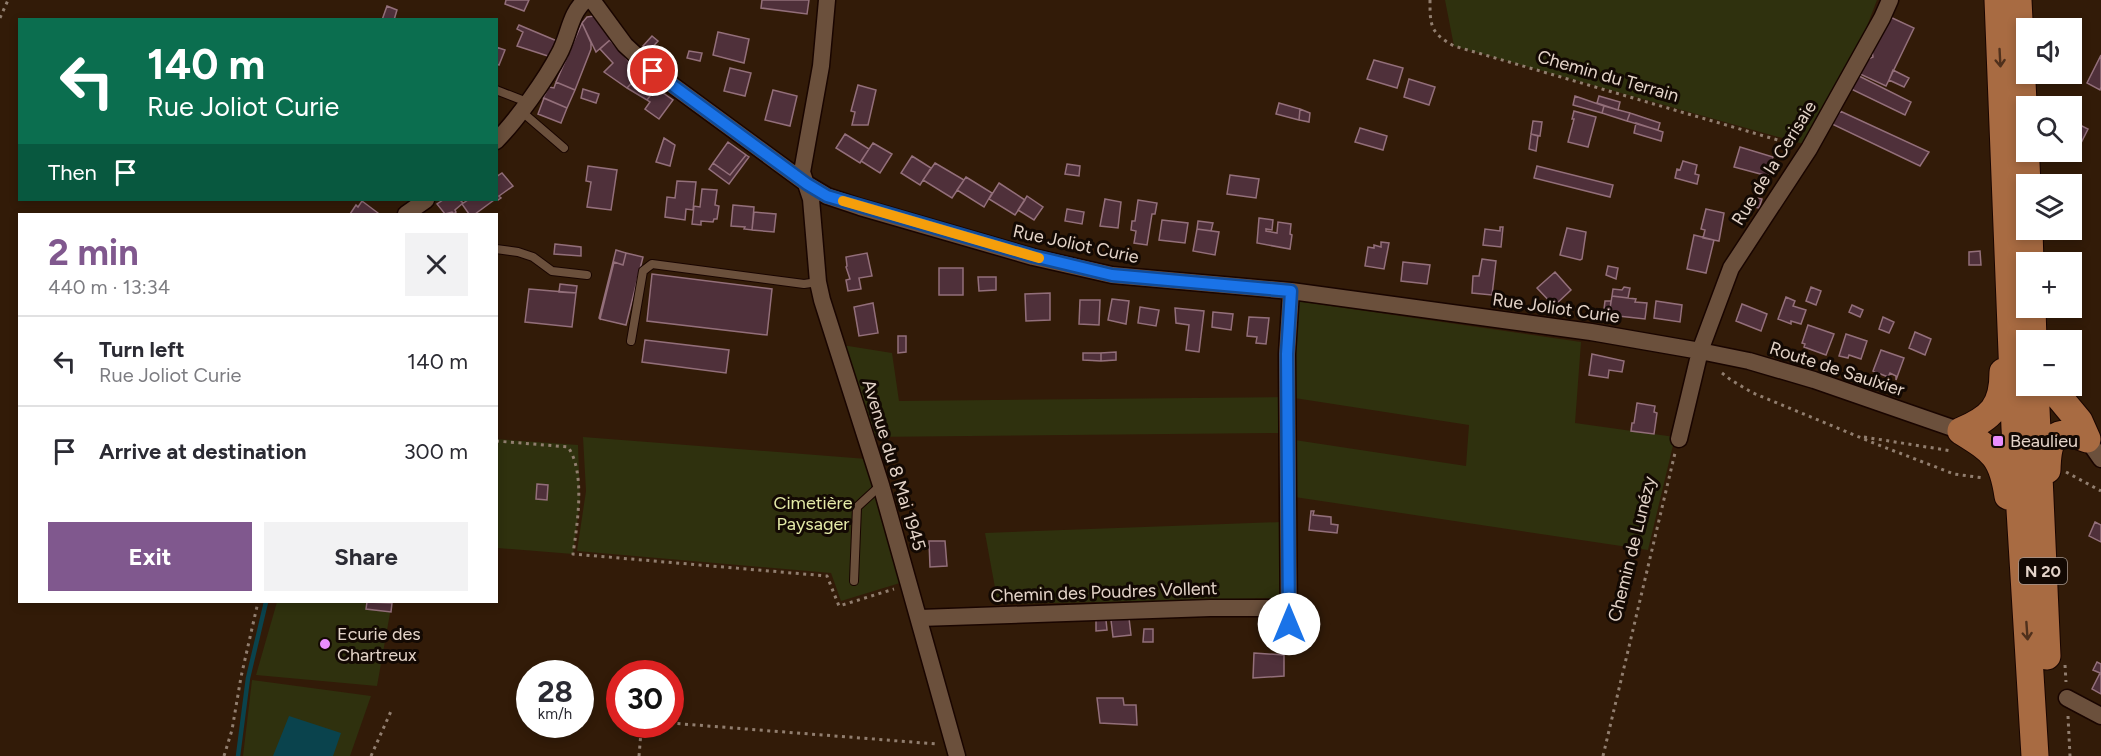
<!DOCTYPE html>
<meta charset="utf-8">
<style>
:root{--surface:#fff;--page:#f2f2f3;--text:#2b2b33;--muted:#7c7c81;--line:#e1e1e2;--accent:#80588e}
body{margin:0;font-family:Figtree,sans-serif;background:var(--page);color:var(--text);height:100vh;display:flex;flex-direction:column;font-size:22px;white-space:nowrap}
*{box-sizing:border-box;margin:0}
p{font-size:20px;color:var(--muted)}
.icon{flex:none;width:33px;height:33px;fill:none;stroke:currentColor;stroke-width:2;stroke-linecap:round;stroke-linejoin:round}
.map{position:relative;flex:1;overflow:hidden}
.sheet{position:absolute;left:18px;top:213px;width:480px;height:390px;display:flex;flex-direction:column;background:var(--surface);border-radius:0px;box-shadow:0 3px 9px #0003}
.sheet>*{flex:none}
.hud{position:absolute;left:18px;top:18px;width:480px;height:183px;border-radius:0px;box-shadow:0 3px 9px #0003;background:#0b6e4f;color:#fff;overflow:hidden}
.buttons{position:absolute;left:2016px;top:18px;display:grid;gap:12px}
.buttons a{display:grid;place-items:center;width:66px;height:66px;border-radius:0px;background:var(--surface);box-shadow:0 3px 9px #0003;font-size:30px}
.speed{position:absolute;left:516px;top:660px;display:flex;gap:12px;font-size:30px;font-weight:700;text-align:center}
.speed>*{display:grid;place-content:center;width:78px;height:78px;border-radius:50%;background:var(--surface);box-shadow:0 3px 9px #0003;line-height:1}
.speed small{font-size:15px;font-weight:400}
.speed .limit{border:9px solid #d22;background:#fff;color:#111}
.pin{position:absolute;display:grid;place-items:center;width:51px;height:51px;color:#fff;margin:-26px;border:3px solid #fff;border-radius:50%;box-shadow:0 2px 6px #0007}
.me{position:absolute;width:66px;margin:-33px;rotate:0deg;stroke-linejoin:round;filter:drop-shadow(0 0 4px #0008)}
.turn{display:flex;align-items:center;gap:21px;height:126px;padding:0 30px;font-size:27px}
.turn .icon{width:78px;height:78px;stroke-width:2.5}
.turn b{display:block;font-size:42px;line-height:51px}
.then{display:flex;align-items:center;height:57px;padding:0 30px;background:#0003;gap:12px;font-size:22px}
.round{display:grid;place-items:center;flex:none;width:63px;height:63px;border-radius:0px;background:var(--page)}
.summary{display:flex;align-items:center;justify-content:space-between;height:102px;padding:0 30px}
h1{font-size:36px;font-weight:700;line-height:45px;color:var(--accent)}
.action{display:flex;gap:12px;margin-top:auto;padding:12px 30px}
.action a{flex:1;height:69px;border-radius:0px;background:var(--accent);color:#fff;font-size:24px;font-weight:700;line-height:69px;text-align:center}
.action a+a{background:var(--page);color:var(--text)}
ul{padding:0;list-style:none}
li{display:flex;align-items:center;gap:18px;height:90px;padding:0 30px;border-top:2px solid var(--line)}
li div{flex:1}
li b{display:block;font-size:22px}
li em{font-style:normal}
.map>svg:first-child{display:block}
.green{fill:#2f310e}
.water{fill:#0a434d}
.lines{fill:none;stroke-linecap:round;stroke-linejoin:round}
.stream{stroke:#0a434d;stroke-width:4.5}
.building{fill:#4f303a;stroke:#936f7a;stroke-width:1.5}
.service-casing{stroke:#190500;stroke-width:10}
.minor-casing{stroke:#190500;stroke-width:19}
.trunk-casing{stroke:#190500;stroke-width:29}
.path{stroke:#917e6f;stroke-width:3;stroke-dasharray:3 4.5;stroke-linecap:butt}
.service{stroke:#6b503c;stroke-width:8}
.minor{stroke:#6b503c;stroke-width:16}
.trunk{stroke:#a86b42;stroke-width:27}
.oneway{stroke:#4f301c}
.route-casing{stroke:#114b97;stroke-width:15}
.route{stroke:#1a73e8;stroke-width:10}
.slow{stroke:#f59e0b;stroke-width:10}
.poi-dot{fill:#e98efe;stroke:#130903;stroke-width:2}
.labels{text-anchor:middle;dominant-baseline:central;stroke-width:6;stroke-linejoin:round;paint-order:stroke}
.shield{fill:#130903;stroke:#a5978e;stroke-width:1.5}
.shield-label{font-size:16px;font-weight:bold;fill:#e4d4c9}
.street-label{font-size:18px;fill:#e4d4c9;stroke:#130903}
.poi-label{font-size:18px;fill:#e4d4c9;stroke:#130903;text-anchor:start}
.park-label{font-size:18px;fill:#e4eaa7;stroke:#130903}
</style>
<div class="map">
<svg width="2101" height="756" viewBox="0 0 2101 756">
<rect width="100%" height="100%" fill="#321b08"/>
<!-- green -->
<path class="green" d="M 1445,0 L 1877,0 L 1864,34 L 1839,77 L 1807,145 L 1454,46 Z
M 1296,301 L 1581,342 L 1575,423 L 1675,437 L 1648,550 L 1288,496 L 1288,439 L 1466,466 L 1469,425 L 1288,397 L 1280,433 L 869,437 L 842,345 L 892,353 L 899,401 L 1287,397 Z
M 583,437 L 867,459 L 900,583 L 841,601 L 831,573 L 577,551 L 586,491 Z
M 496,439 L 578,445 L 580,501 L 573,554 L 497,548 Z
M 1281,522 L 1289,598 L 998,604 L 985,533 Z
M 277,602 L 392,602 L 377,686 L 256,675 Z
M 252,680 L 371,696 L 350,756 L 243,756 Z"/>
<!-- water -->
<path class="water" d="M 289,716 L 341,733 L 333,756 L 273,756 Z"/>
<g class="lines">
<!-- stream -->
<path class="stream" d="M 238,756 L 248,678 L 266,602"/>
</g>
<!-- building -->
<path class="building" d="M 506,0 L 529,0 L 524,11 L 505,4 Z
M 762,0 L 809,0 L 807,14 L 761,8 Z
M 387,6 L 397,10 L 394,20 L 382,20 Z
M 594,16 L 611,39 L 596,52 L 582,23 L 587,17 Z
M 1888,16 L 1914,28 L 1886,86 L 1860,74 L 1868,59 L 1873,57 L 1872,50 Z
M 582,23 L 591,43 L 591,49 L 575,90 L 556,82 Z
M 519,25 L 557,41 L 551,57 L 517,46 L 523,32 L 517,29 Z
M 718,32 L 749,39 L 744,63 L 713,55 Z
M 652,36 L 658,41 L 649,51 L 643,46 Z
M 610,40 L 640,74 L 627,88 L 604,72 L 613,63 L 600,49 Z
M 496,47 L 505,50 L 499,65 L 496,64 Z
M 689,51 L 702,53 L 700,61 L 687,58 Z
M 2101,55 L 2101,87 L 2100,90 L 2087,83 Z
M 1374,60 L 1403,68 L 1397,88 L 1367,79 Z
M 730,68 L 751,73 L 745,96 L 724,91 Z
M 1893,70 L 1909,78 L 1904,87 L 1889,80 Z
M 640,74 L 656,88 L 647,100 L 627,88 Z
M 1857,75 L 1911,102 L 1905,115 L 1849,88 Z
M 1409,79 L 1435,87 L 1429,105 L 1404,97 Z
M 556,82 L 575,90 L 567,108 L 543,98 L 549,87 L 554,88 Z
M 858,85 L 876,90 L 868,125 L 852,125 L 855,112 L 851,111 Z
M 656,88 L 673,100 L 659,119 L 645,109 L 650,102 L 647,100 Z
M 583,89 L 599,94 L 596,103 L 581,98 Z
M 773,90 L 797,96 L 790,126 L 765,120 Z
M 1575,96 L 1604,106 L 1602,113 L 1573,105 Z
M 1599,96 L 1620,102 L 1618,110 L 1597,103 Z
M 544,98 L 567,108 L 561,123 L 538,114 Z
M 1279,103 L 1300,109 L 1299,120 L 1276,114 Z
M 1604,106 L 1630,113 L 1627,121 L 1602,113 Z
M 1300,109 L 1310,113 L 1309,122 L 1299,120 Z
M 1574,111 L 1596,117 L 1588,147 L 1568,142 L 1574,119 L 1572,119 Z
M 1840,111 L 1929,152 L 1920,166 L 1832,124 Z
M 1630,113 L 1660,123 L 1658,130 L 1627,121 Z
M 1533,121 L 1542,122 L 1540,136 L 1531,134 Z
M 1636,123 L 1663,132 L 1661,141 L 1634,133 Z
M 2076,123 L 2088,129 L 2079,147 L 2072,143 L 2072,132 Z
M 1360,128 L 1387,136 L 1383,150 L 1355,142 Z
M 845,134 L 869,149 L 860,163 L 836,148 Z
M 1531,134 L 1538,136 L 1536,151 L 1529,149 Z
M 664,138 L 675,145 L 670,166 L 656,162 Z
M 728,142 L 746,155 L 730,175 L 713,163 Z
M 873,143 L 892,154 L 880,173 L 861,161 Z
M 1740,147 L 1773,157 L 1768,176 L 1734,167 Z
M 746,155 L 749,157 L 729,184 L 709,169 L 713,163 L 730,175 Z
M 912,156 L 931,168 L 920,185 L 901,173 Z
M 1683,161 L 1697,165 L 1695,174 L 1699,175 L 1697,184 L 1675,178 L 1677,169 L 1680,170 Z
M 935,163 L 964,180 L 952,198 L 923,180 Z
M 1067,164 L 1080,166 L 1079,176 L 1065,174 Z
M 588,166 L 617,170 L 611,210 L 587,207 L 591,182 L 586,181 Z
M 1537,166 L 1613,185 L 1610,197 L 1534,178 Z
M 502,173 L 513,186 L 499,196 L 501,198 L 498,200 L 496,198 L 496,177 Z
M 1230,175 L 1259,179 L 1256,198 L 1227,194 Z
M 966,177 L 992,193 L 984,207 L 957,190 Z
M 677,181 L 696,182 L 693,210 L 686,209 L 685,220 L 665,217 L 667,197 L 675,198 Z
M 999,183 L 1025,200 L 1015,215 L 989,199 Z
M 702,189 L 717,190 L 715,205 L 719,206 L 717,219 L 714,219 L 713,222 L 701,221 L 701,225 L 692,224 L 694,206 L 700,207 Z
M 1027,196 L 1043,207 L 1034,220 L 1018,210 Z
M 1749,196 L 1762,199 L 1759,208 L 1746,205 Z
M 1105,199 L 1121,202 L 1118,228 L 1100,226 Z
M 443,200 L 460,200 L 463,203 L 455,210 L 456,212 L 454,214 L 452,212 L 445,214 L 437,204 Z
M 468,200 L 494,200 L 475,214 L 469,214 L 462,204 Z
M 1138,200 L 1157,203 L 1155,214 L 1152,214 L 1147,245 L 1134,243 L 1136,231 L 1131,230 L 1132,221 L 1135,221 Z
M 362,201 L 378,213 L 376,214 L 350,214 L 356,205 L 358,207 Z
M 733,205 L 754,207 L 752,230 L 744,229 L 745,227 L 731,226 Z
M 1067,209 L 1084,212 L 1082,224 L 1065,221 Z
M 1706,209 L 1724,213 L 1719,241 L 1703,238 L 1705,230 L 1701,229 Z
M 754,212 L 776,214 L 774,232 L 752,230 Z
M 1259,218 L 1273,220 L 1272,230 L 1266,229 L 1266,231 L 1277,233 L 1278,222 L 1291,224 L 1290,234 L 1292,235 L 1290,249 L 1257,243 Z
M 1162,220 L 1188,223 L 1185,243 L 1159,240 Z
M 1198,221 L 1213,223 L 1211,231 L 1197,229 Z
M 1500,227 L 1503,227 L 1501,247 L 1483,245 L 1485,229 L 1500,231 Z
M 1567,228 L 1586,232 L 1582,259 L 1580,260 L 1560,255 Z
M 1197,229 L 1219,232 L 1215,255 L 1193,251 Z
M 1694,235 L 1714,240 L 1706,273 L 1687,269 Z
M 1381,242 L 1389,243 L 1384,269 L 1365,266 L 1368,247 L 1374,248 L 1374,245 L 1381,247 Z
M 555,244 L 581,247 L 581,256 L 554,254 Z
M 616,250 L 626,253 L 623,265 L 614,262 L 600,319 L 599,318 Z
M 1980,251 L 1981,265 L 1969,265 L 1969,252 Z
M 626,253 L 643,257 L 626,325 L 600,319 L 614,262 L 623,265 Z
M 867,253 L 872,276 L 859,278 L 861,289 L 848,291 L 846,280 L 850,279 L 846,267 L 847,266 L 846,257 Z
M 1482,259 L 1496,261 L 1492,295 L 1472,293 L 1473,276 L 1479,276 Z
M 1403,262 L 1430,265 L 1427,284 L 1401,281 Z
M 1608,266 L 1618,268 L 1616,279 L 1606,275 Z
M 939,268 L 963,268 L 963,295 L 939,295 Z
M 1555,272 L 1571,290 L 1554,306 L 1537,288 Z
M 652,274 L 772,289 L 767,335 L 647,321 Z
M 978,277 L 996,277 L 996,290 L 979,291 Z
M 560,284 L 577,286 L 576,293 L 559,292 Z
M 1624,287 L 1630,288 L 1628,298 L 1612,296 L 1613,289 L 1622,290 Z
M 1811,287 L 1821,291 L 1816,305 L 1806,301 Z
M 529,289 L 576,293 L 572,327 L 525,322 Z
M 1050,293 L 1050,320 L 1026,321 L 1025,294 Z
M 1612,296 L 1636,299 L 1635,302 L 1647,303 L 1645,319 L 1609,315 Z
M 1786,297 L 1795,301 L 1793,306 L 1806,310 L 1801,324 L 1791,321 L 1791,324 L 1778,319 Z
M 1112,299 L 1129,301 L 1126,324 L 1108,320 Z
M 1080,300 L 1100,300 L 1099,325 L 1079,324 Z
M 1605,301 L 1611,301 L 1609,317 L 1603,317 Z
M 1656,301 L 1682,305 L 1680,322 L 1654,318 Z
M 873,303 L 878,333 L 859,336 L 854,307 Z
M 1742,304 L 1767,314 L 1761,331 L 1736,321 Z
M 1852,305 L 1863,310 L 1860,317 L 1849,312 Z
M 1140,307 L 1159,310 L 1156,326 L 1138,323 Z
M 1175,308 L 1204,311 L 1199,352 L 1186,350 L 1189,325 L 1176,323 Z
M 1213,312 L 1233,314 L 1231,330 L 1212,327 Z
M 1249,317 L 1269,318 L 1266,344 L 1256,343 L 1257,337 L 1247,336 Z
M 1883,317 L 1894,322 L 1889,333 L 1879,329 Z
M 1808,325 L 1834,334 L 1826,355 L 1804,347 L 1805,344 L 1802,343 Z
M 1915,332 L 1931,339 L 1925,355 L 1909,348 Z
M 1846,334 L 1867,341 L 1861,359 L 1849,355 L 1848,358 L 1839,356 Z
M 898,336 L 906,336 L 906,352 L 898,353 Z
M 645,340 L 729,350 L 726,373 L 642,362 Z
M 1881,350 L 1904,358 L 1896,380 L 1896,376 L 1890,373 L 1888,377 L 1873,371 Z
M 1116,352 L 1116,360 L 1101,361 L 1101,353 Z
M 1083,353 L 1101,353 L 1101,361 L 1083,360 Z
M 1592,354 L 1624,361 L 1622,372 L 1609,370 L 1608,378 L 1589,375 Z
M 1637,403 L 1655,406 L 1654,412 L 1657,413 L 1654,434 L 1631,431 L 1632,423 L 1634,423 Z
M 537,484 L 548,485 L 547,500 L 536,499 Z
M 1311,511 L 1314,511 L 1313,515 L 1331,517 L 1331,524 L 1338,525 L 1337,533 L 1309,530 Z
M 2095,522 L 2101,525 L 2101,542 L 2089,536 Z
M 929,541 L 945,541 L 947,566 L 930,567 Z
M 367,602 L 392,603 L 391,612 L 366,609 Z
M 1129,618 L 1131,635 L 1113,637 L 1111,620 Z
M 1096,620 L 1106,620 L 1107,630 L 1096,631 Z
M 1144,629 L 1153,629 L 1153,642 L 1143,642 Z
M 1254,653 L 1284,655 L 1284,676 L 1253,678 Z
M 2097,662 L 2101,664 L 2101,694 L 2092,689 L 2100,673 L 2093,670 Z
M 1097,698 L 1123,698 L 1124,705 L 1136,705 L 1137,725 L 1100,723 Z"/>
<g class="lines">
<defs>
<path id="service" d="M 496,90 L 527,102
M 521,111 L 564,148
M 496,249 L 518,252 L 533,257 L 552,271 L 587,275
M 631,341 L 643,271 L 652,264 L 804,284 L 818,282
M 854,581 L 857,507 L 881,485"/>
<path id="minor" d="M 592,0 L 625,45 L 653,71 L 807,184 L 827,196 L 860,207 L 1033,257 L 1112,275 L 1291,291 L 1591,332 L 1700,351 L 1749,361 L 1814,380 L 1961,431
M 827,0 L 821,66 L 802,172 L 811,199 L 818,282 L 822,300 L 881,485 L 957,756
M 496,141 C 517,120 546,79 559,54 C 569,36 570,12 586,0
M 406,214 L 426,200
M 1679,439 L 1700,351 L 1731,268 L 1809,149 L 1882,18 L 1890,0
M 2087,439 L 2101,459
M 920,618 L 1210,608 L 1289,608
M 1289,640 L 1287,354 L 1291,291
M 2067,698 L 2101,716"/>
<path id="trunk" d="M 1998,0 L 2015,428 L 2035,756
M 2018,0 L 2027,184
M 2029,230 L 2030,262
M 2032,308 L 2033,340
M 2035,386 L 2047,656
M 2050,386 L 2079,421 L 2087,439
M 1961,431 C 1991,418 2003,407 2003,372
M 1961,431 C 1993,451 2002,456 2008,496
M 2047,470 C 2048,438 2054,426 2087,439"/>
</defs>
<!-- service casing -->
<use href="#service" class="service-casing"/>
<!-- minor casing -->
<use href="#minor" class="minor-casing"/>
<!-- trunk casing -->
<use href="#trunk" class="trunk-casing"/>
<!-- path -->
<path class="path" d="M 1430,0 C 1430,25 1430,33 1454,46 L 1795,145
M 0,18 L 8,0
M 1722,373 L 1731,380 L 1753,393 L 1876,444 L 1954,474 L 1984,478
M 1864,437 L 1952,451
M 496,441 L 568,447 C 586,473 577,525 573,554 L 827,576 L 839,606 L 894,589
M 2066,472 L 2101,491
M 2065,665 L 2066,682
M 2068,716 L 2070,756
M 670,723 L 937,744
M 224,756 L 232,730 L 241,677 L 258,602
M 371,756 L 392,709
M 639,756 L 641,732 L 645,726 L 651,724
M 1603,756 L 1675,453"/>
<!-- service -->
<use href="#service" class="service"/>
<!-- minor -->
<use href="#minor" class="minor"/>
<!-- trunk -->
<use href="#trunk" class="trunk"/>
</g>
<!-- one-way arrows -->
<defs><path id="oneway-shaft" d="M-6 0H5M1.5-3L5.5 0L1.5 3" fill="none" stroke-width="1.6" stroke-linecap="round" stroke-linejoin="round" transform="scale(1.5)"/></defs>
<g class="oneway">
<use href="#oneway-shaft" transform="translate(2000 58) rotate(87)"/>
<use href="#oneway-shaft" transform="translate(2027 631) rotate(86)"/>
</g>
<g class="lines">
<defs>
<path id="route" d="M 653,71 L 807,184 L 827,196 L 844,201 L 1033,256 L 1112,275 L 1291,291 L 1287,354 L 1289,624"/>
</defs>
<!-- route casing -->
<use href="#route" class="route-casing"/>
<!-- route -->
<use href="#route" class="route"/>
<!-- slow -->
<path class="slow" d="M 843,201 L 1039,258"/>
</g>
<!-- markers -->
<g class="poi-dot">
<rect x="1992" y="435" width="12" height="12" rx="3"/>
<circle cx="325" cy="644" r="6"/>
</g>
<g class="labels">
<!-- shield labels -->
<rect class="shield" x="2019" y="558" width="48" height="26" rx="4.5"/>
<g class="shield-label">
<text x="2043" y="571">N 20</text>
</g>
<!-- street labels -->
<g class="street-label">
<text transform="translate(1608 76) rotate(16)">Chemin du Terrain</text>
<text transform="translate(1774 163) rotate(-58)">Rue de la Cerisaie</text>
<text transform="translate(1076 244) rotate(12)">Rue Joliot Curie</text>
<text transform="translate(1556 308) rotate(8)">Rue Joliot Curie</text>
<text transform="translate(1837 369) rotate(18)">Route de Saulxier</text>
<text transform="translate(894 465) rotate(73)">Avenue du 8 Mai 1945</text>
<text transform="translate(1632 549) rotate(-76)">Chemin de Lunézy</text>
<text transform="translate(1104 592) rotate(-2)">Chemin des Poudres Vollent</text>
</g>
<!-- poi labels -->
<g class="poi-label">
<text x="2010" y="441">Beaulieu</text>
<text x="337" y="634">Ecurie des<tspan x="337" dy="21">Chartreux</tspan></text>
</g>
<!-- park labels -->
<g class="park-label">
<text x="813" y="503">Cimetière<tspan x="813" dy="21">Paysager</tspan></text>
</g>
</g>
</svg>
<div class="buttons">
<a><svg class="icon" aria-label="sound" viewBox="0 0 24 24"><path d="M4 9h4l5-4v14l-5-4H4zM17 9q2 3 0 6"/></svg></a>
<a><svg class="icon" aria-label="search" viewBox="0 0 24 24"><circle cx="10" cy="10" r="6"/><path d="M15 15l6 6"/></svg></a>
<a><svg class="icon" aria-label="layers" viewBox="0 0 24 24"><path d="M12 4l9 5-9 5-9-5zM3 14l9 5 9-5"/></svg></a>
<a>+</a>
<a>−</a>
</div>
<div class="speed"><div>28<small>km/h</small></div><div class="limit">30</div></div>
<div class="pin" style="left:653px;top:71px;background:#d93025"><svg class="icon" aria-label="arrive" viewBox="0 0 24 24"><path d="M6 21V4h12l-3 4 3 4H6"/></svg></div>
<svg class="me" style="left:1289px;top:624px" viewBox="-20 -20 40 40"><circle r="19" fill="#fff"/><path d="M0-13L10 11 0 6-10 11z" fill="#1a73e8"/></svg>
<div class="hud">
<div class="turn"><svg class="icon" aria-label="left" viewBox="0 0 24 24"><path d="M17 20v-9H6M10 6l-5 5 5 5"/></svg><div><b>140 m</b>Rue Joliot Curie</div></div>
<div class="then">Then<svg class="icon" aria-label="arrive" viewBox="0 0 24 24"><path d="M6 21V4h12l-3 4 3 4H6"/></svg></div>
</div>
<section class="sheet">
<div class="summary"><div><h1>2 min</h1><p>440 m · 13:34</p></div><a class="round"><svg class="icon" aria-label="close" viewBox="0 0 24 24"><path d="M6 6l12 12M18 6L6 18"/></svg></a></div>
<ul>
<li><svg class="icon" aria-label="left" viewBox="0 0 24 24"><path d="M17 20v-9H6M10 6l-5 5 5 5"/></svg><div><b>Turn left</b><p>Rue Joliot Curie</p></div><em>140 m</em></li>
<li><svg class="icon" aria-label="arrive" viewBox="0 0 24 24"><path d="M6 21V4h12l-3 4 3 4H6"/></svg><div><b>Arrive at destination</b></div><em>300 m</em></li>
</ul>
<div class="action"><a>Exit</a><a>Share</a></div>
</section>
</div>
